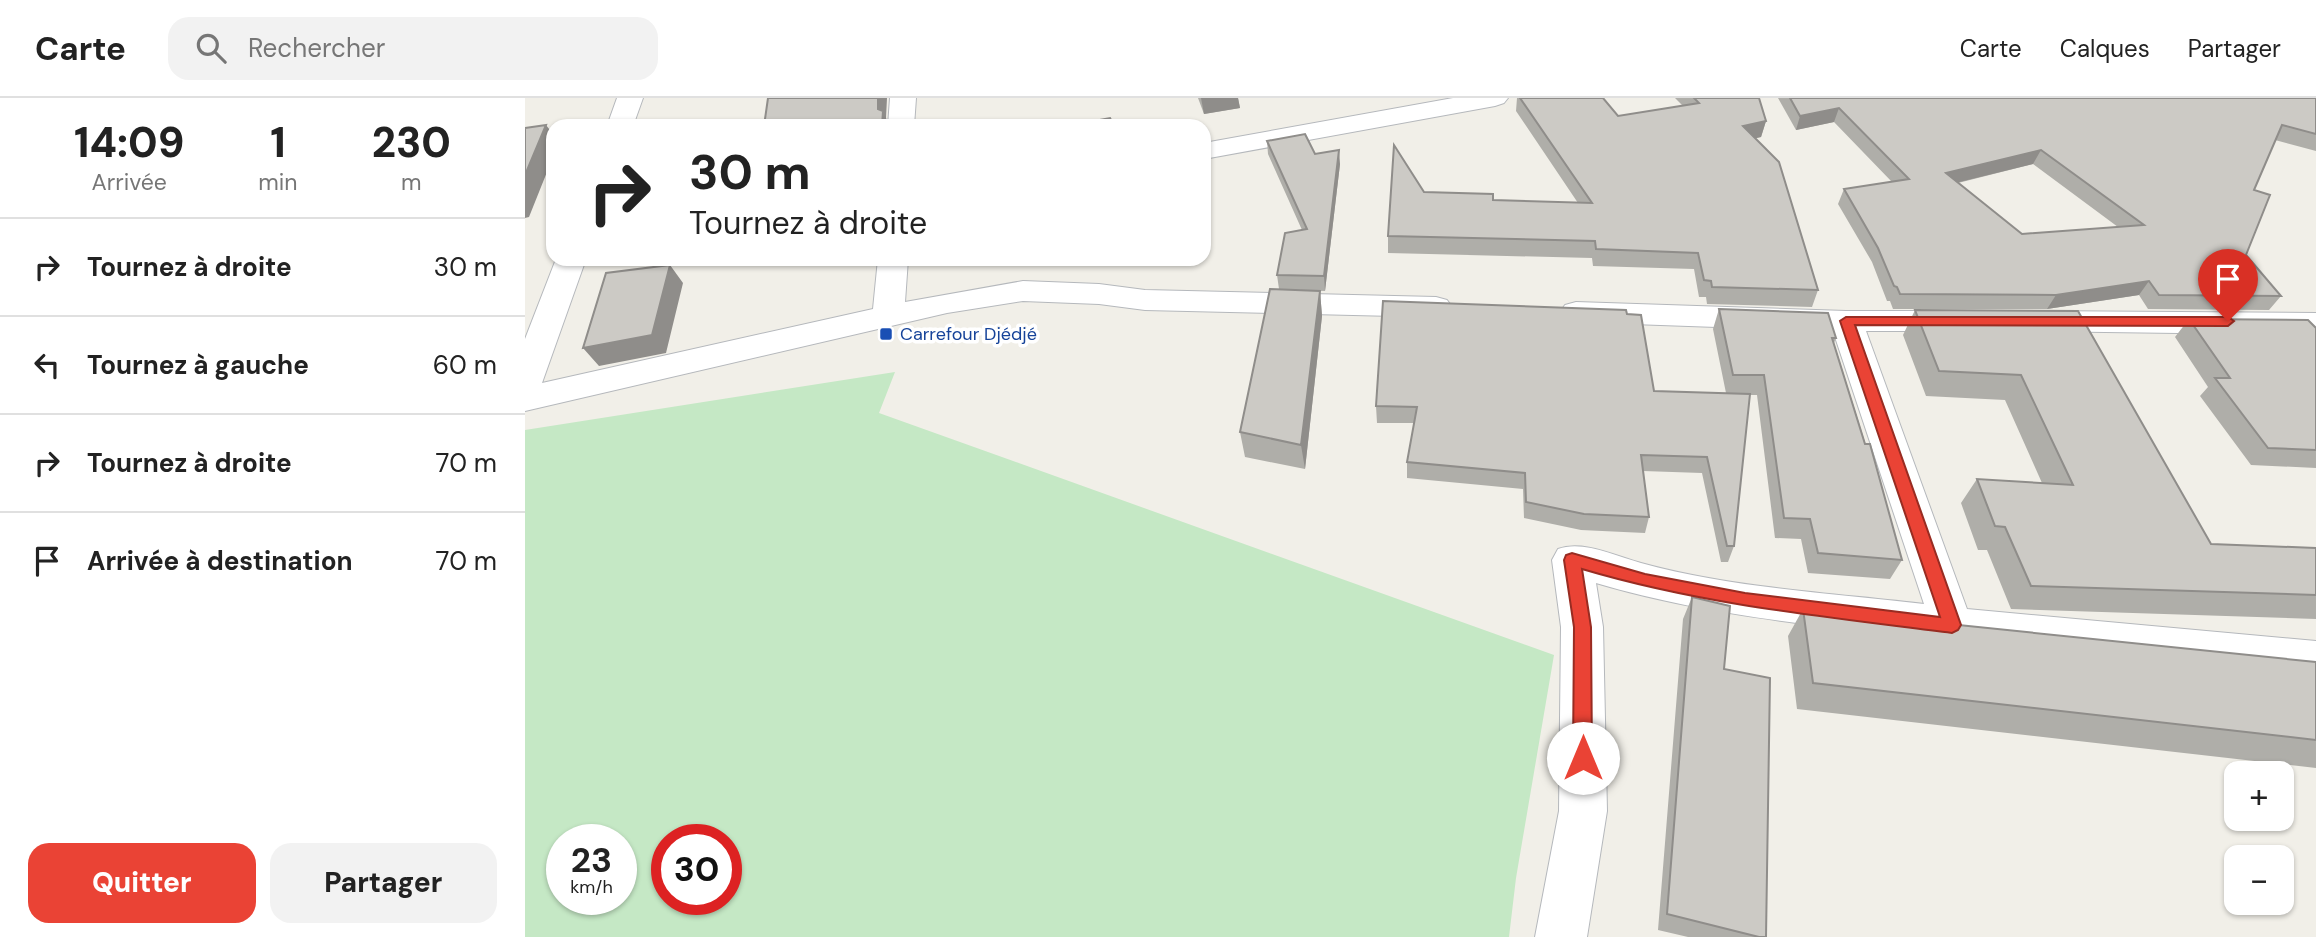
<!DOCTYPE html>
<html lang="fr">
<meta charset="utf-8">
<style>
:root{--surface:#fff;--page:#f2f2f2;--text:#222;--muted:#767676;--line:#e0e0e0;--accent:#ea4335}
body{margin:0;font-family:"DM Sans",sans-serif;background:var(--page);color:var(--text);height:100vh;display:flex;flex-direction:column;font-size:26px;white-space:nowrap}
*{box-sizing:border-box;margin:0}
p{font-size:23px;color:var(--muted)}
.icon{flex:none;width:38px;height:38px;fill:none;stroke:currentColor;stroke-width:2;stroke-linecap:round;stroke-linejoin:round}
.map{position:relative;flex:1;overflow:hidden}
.details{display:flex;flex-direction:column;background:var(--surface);width:525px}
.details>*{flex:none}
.hud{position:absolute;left:21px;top:21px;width:665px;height:147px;border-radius:21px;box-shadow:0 2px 5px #0004;background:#fff;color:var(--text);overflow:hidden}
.fabs{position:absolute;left:1699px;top:663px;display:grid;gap:14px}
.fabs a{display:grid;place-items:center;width:70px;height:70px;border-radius:14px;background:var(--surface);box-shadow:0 2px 5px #0004;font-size:35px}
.speed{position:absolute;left:21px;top:726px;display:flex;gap:14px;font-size:35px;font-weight:700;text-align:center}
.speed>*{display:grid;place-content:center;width:91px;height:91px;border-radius:50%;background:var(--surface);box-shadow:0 2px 5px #0004;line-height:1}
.speed small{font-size:18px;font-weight:400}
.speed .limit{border:10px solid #d22;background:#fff;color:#111}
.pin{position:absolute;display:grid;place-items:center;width:60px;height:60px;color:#fff;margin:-72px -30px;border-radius:50% 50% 50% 0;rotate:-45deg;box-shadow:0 0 7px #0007}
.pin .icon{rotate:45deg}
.me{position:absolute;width:77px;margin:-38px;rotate:0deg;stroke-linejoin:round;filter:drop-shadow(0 0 5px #0008)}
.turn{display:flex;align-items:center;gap:24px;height:147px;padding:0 28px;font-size:32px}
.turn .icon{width:91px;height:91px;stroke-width:2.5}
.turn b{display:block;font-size:49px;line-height:60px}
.eta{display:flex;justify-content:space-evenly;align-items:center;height:119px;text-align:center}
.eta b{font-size:42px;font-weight:800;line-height:49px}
.action{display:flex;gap:14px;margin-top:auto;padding:14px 28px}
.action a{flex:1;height:80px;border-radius:21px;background:var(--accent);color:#fff;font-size:28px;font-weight:800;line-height:80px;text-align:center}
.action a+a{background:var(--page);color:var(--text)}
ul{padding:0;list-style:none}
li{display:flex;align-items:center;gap:21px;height:98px;padding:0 28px;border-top:2px solid var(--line)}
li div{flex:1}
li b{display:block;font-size:26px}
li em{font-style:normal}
header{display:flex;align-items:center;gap:42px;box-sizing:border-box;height:98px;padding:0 35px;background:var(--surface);border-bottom:2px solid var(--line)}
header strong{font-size:33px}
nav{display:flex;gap:38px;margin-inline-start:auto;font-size:24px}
.search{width:490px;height:63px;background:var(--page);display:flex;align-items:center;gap:18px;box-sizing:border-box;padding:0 24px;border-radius:21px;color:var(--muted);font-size:26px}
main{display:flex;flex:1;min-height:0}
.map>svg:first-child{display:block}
.green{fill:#c5e8c5;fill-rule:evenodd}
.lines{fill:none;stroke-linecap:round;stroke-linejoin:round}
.minor-casing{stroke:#b5b8bc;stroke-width:2}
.minor{fill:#fff;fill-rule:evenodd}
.wall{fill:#afaea9;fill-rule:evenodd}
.shaded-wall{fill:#8f8d8a}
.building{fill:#cccac5;stroke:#8f8d8a;stroke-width:2;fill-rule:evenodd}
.route{fill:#ea4335;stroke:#982c22;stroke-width:2}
.transit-dot{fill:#1a4fb4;stroke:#fff;stroke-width:2.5}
.labels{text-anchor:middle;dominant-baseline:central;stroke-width:7;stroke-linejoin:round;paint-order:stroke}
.transit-label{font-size:18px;fill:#164399;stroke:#fff;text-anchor:start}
</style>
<header>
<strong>Carte</strong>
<div class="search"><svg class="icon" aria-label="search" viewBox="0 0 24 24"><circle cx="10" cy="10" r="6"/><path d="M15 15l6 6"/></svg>Rechercher</div>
<nav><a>Carte</a><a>Calques</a><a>Partager</a></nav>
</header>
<main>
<section class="details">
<div class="eta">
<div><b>14:09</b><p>Arrivée</p></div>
<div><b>1</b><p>min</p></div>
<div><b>230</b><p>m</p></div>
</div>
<ul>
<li><svg class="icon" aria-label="right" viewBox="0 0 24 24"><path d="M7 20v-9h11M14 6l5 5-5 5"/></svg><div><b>Tournez à droite</b></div><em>30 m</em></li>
<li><svg class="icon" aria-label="left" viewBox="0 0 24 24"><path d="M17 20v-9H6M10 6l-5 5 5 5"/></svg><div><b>Tournez à gauche</b></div><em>60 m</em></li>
<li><svg class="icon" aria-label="right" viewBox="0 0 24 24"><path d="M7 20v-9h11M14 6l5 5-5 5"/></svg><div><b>Tournez à droite</b></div><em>70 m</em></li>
<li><svg class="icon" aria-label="arrive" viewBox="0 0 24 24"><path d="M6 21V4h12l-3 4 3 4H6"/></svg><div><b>Arrivée à destination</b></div><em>70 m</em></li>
</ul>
<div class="action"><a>Quitter</a><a>Partager</a></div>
</section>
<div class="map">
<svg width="1791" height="839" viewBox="0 0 1791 839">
<rect width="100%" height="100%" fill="#f1efe8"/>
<!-- green -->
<path class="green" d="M 370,274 L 354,315 L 1029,557 L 991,780 L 984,839 L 0,839 L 0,332 ZM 37,742 L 96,742 L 96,802 L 37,802 ZM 142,742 L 201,742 L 201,802 L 142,802 Z"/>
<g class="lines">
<defs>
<path id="minor" d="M 92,0 L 118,0 L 108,28 L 82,28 Z
M 365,0 L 391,0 L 389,28 L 363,28 Z
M 928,0 L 983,0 L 979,5 L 970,8 L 679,61 L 679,45 Z
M 31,161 L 61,161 L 17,285 L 348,211 L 353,161 L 383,161 L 380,204 L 498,183 L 574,186 L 620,192 L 911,199 L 922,202 L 927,209 L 922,216 L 911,219 L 620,212 L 574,206 L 498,203 L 422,215 L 0,313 L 0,241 Z
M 1051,204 L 1321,213 L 1435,213 L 1446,216 L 1451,223 L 1446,230 L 1435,233 L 1341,233 L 1442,511 L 1791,543 L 1791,581 C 1647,566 1502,554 1358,536 C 1261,524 1165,513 1071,485 L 1078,529 L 1082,713 L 1062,839 L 1010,839 L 1034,713 L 1036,529 L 1027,462 L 1033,451 C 1058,442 1090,458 1116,465 C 1207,490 1305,495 1399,506 L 1308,233 L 1051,224 L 1040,221 L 1035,214 L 1040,207 Z
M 1506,213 L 1791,215 L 1791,237 L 1506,233 L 1495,230 L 1490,223 L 1495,216 Z"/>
</defs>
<!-- minor casing -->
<use href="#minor" class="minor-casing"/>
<!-- minor -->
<use href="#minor" class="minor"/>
</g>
<!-- wall -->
<path class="wall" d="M 673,0 L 713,0 L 715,10 L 679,16 Z
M 992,0 L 1078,0 L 1093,18 L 1158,8 L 1150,0 L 1234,0 L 1241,23 L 1236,39 L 1231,40 L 1293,192 L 1287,209 L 1182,206 L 1181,199 L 1174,199 L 1169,171 L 1068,168 L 1067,160 L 863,155 L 863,138 L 899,94 L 968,102 L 1053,105 L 991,13 Z
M 1253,0 L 1791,0 L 1791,53 L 1750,42 L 1729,92 L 1721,157 L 1756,198 L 1744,212 L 1623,211 L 1614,197 L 1522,211 L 1368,211 L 1365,203 L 1362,203 L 1347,164 L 1313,106 L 1319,91 L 1367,84 L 1309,24 L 1271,32 ZM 1508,66 L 1593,129 L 1497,136 L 1433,85 Z
M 742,43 L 790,56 L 815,66 L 800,193 L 754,191 L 752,177 L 777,132 L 743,56 Z
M 795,193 L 797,218 L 780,371 L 720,359 L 715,334 Z
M 1194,211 L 1311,240 L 1309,245 L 1377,462 L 1365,481 L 1283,475 L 1276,441 L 1250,440 L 1232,297 L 1225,297 L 1209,448 L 1203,464 L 1196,464 L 1177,375 L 1118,373 L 1124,419 L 1120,435 L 1056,432 L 999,420 L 998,391 L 882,380 L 882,364 L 889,325 L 852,325 L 851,308 L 1102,216 L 1129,293 L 1201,295 L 1188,231 Z
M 1390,212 L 1553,213 L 1686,446 L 1791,450 L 1791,521 L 1486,511 L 1462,452 L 1453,452 L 1436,405 L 1452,381 L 1517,385 L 1480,302 L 1401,298 L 1378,237 Z
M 1664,221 L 1791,230 L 1791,370 L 1726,367 L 1675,298 L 1683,289 L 1650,239 Z
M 1167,499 L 1199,571 L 1241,839 L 1163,839 L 1133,832 L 1158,521 Z
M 1278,511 L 1791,564 L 1791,670 L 1272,611 L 1263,538 Z"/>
<!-- shaded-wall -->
<path class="shaded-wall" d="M 353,0 L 362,0 L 361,20 L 365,28 L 357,28 L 353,11 Z
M 676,0 L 713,0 L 715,10 L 679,16 Z
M 1314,10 L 1309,24 L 1271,32 L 1275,18 Z
M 1241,23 L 1236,39 L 1214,44 L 1218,28 Z
M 21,27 L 28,36 L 28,59 L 4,119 L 0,120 L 0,77 Z
M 814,52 L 815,66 L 800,193 L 799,178 Z
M 1516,52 L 1508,66 L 1414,89 L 1421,75 Z
M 145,167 L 158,185 L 141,255 L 74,268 L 58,250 Z
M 1624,183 L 1614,197 L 1522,211 L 1531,197 Z
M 795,193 L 797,218 L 780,371 L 776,347 Z"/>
<!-- building -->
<path class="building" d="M 243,0 L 353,0 L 353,11 L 358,13 L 357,28 L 239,28 Z
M 995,0 L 1078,0 L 1093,18 L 1174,5 L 1169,0 L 1234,0 L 1241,23 L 1218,28 L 1254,64 L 1293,192 L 1187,189 L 1186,183 L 1179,182 L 1173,155 L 1071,151 L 1070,143 L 863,138 L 869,47 L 899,94 L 968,96 L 968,102 L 1067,105 Z
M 1265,0 L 1791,0 L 1791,36 L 1757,27 L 1729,92 L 1745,97 L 1721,157 L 1756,198 L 1634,197 L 1624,183 L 1531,197 L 1375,196 L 1372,189 L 1369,188 L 1353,150 L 1319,91 L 1384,81 L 1314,10 L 1275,18 ZM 1516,52 L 1619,127 L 1497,136 L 1421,75 Z
M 585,20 L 589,28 L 541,28 Z
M 21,27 L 0,77 L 0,30 Z
M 780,36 L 790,56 L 814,52 L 799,178 L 752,177 L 760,135 L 782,131 L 742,43 Z
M 145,167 L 127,237 L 58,250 L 81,175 Z
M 745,191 L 795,193 L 776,347 L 715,334 Z
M 858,203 L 1101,212 L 1102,216 L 1116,217 L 1129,293 L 1225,296 L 1209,448 L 1202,448 L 1182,359 L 1116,357 L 1124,419 L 1059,416 L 1001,404 L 1000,375 L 882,364 L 892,309 L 851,308 Z
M 1194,211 L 1303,215 L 1311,240 L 1307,240 L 1340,346 L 1345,346 L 1377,462 L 1293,455 L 1285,421 L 1259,420 L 1239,277 L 1208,277 Z
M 1390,212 L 1553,213 L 1686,446 L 1791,450 L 1791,497 L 1506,488 L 1480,429 L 1470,428 L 1452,381 L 1548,387 L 1496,277 L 1414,273 Z
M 1664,221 L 1783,222 L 1791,230 L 1791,352 L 1743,350 L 1690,280 L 1705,280 Z
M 1167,499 L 1205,508 L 1199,571 L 1245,580 L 1241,839 L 1234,839 L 1142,816 Z
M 1278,511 L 1791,564 L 1791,642 L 1288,585 Z"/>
<!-- route -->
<path class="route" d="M 1321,219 L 1703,219 L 1709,223 L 1703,228 L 1330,227 L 1436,527 L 1433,532 L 1427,535 C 1302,519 1178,507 1057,471 L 1066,529 L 1067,660 L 1064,667 L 1058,669 L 1051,667 L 1048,660 L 1049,529 L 1039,462 L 1041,457 L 1047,455 L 1120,476 L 1220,495 L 1415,519 L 1315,223 Z"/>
<!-- markers -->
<rect class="transit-dot" x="354" y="229" width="14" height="14" rx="3.5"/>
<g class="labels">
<!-- transit labels -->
<g class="transit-label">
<text x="375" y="236">Carrefour Djédjé</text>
</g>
</g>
</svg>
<div class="fabs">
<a>+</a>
<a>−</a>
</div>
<div class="speed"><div>23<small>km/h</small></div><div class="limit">30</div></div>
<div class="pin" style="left:1703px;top:223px;background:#d93025"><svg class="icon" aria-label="arrive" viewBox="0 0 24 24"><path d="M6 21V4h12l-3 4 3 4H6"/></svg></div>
<svg class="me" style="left:1058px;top:660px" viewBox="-20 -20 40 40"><circle r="19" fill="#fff"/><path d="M0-13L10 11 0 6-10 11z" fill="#ea4335"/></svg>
<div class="hud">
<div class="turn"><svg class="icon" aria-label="right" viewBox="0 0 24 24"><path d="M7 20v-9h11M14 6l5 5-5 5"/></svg><div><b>30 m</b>Tournez à droite</div></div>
</div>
</div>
</main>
